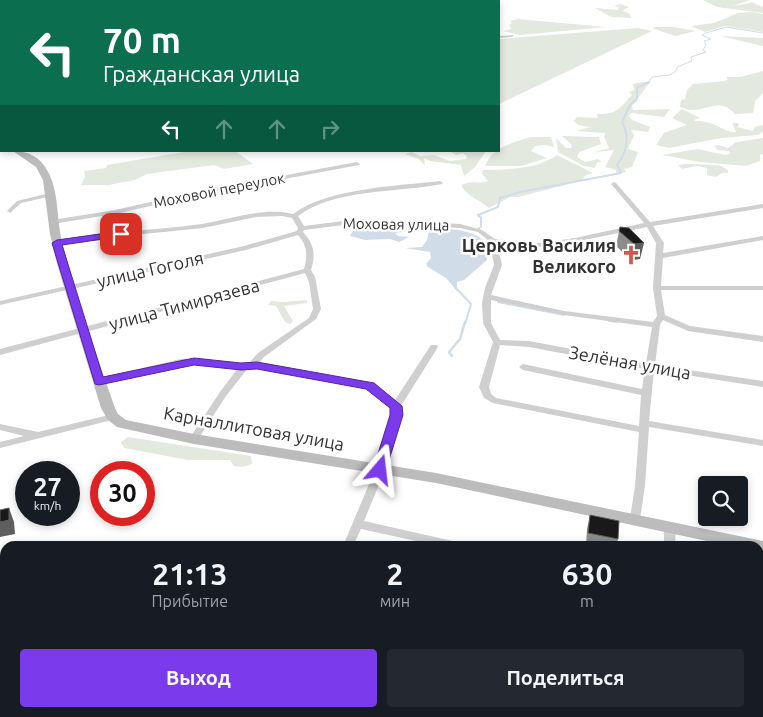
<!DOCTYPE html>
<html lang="ru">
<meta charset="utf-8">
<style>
:root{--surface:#171b24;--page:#242831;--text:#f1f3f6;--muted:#9ea1a6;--accent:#7c3aed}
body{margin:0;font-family:Ubuntu,sans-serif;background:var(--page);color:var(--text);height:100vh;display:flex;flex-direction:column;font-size:19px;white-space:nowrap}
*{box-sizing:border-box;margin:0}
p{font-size:16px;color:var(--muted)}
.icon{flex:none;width:28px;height:28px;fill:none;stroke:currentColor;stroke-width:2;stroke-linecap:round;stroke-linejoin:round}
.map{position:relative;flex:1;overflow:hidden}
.panel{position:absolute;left:0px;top:541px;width:764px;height:176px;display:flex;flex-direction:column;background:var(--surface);border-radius:15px 15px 0 0;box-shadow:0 2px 8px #0003}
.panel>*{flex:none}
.top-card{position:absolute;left:0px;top:0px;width:500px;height:152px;box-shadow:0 2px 8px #0003;background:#0b6e4f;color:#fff;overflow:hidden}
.controls{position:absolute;left:698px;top:476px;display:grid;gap:10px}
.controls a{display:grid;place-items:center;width:50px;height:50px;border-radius:5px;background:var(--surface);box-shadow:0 2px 8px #0003;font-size:25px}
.speed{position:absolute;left:15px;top:461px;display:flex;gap:10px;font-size:25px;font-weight:700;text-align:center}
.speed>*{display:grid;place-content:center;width:65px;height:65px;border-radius:50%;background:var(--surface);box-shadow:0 2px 8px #0003;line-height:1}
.speed small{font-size:12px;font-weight:400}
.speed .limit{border:8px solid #d22;background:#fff;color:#111}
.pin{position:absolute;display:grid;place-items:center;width:42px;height:42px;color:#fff;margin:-21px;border-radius:10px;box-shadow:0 2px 8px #0006}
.me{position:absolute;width:55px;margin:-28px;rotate:17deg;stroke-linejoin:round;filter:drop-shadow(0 0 4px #0008)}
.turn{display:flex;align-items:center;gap:18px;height:105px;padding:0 20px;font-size:22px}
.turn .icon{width:65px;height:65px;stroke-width:2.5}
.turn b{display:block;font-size:35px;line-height:42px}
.lanes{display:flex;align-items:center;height:48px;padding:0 20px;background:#0003;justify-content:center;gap:25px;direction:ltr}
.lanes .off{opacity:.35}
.eta{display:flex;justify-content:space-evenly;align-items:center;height:85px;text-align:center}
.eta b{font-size:30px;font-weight:700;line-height:35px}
.action{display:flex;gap:10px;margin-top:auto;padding:10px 20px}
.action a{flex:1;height:58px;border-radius:5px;background:var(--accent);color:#fff;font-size:20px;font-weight:700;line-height:58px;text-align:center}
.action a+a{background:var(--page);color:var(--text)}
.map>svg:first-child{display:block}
.green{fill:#e3e9df}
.water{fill:#d1dce9}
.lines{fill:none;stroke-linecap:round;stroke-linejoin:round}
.stream-far2{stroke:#d1dce9;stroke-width:1}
.stream-far1{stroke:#d1dce9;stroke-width:2}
.stream{stroke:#d1dce9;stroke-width:2.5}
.street{fill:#cfcfcf;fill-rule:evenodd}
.secondary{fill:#bcbcbc;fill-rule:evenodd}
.wall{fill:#8c8c8c}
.shaded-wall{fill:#5e5e5e}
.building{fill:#191919;stroke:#5e5e5e}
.route{fill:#7c3aed;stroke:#51269a}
.labels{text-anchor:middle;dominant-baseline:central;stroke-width:5;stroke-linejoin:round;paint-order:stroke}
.far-street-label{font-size:15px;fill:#323232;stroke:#fff}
.poi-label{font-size:18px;font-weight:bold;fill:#323232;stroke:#fff;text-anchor:end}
.street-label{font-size:18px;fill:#323232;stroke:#fff}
</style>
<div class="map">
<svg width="763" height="717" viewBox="0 0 763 717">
<rect width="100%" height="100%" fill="#fff"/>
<!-- green -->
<path class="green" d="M 703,0 L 750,0 L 733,6 L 755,2 L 753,3 L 763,7 L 763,13 L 717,7 Z
M 620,4 L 629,7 L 622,11 L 629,13 L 632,18 L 611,17 L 595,8 L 618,10 L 619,7 L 614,6 Z
M 752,12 L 763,14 L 763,32 L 725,26 L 705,32 L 691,26 L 714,23 L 738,13 Z
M 518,19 L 606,27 L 520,35 L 503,31 L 511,29 L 509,25 L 512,23 L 510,21 Z
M 656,27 L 673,27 L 696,31 L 675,36 L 652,28 Z
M 638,28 L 652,31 L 499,104 L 499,92 L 501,91 L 499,90 L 499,39 Z
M 720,36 L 763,38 L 763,46 Z
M 763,71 L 763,93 L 755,101 L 753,113 L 735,114 C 720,97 706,111 692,110 C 688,110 684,108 680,107 L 681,100 L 685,99 L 687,90 L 693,84 L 725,81 L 728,79 L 726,77 L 740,77 Z
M 643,82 L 650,83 C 642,90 641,97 632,106 L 633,110 L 670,109 L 664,117 L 631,113 L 629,116 L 632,120 L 650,127 L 648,132 L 631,130 L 634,135 L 628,149 L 638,152 L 632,167 L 624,169 L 626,172 L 616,174 L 616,170 L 605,167 L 614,150 L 595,152 L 609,148 L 604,137 L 605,133 L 576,131 L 590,127 L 578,125 L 574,121 L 577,117 L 598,118 L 597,114 C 619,114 618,109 632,95 L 629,92 L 634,90 L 633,84 Z
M 682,109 L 700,118 L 694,120 L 695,121 C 714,120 724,133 736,132 L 732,123 L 738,123 L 739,125 L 737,127 L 753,131 L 755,127 L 763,125 L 763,131 L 758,135 L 721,138 L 669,148 L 656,145 L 664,133 L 687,125 L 672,118 Z
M 562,136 L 599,137 L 601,144 L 579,152 L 577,157 L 585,162 L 598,159 L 602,162 L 597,162 L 595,168 L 584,166 L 558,152 L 556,138 L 566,148 L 571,148 L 572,145 Z
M 531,137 L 551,137 L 554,147 L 546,145 L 535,146 L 531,151 L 547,158 L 521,166 L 485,166 C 492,148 513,142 531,137 Z
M 763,138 L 763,154 L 760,155 L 760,161 L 746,166 L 700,162 L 662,155 L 698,149 L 725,155 L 730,154 L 729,151 L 718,150 L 714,146 L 719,145 L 728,148 L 736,142 Z
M 190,151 L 235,151 L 253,164 L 224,169 L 214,165 L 147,174 L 135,180 L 109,185 L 81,185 L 85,177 L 84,171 L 106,168 L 107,165 Z
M 449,151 L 486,151 L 475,167 L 464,176 L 461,165 L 430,161 L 424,158 L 425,166 L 419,159 L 405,154 L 411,152 L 421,156 L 434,155 L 450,161 L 466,159 L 467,156 L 463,153 L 456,155 Z
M 557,155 L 593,173 L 586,175 L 581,181 L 518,197 L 510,197 L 489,208 C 480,200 466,196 461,185 C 474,179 479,185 488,181 L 482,174 L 483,170 C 508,169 536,170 557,155 Z
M 685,164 L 719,165 L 728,170 L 728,173 L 722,173 L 716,177 L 707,175 L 707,168 L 697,166 L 682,169 L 678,165 Z
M 307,300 L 307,303 L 284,306 L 293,321 L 290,324 L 285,322 L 276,306 L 268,305 L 271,301 L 283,302 Z
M 128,437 L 251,456 L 252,464 L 242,467 L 234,466 L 230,460 L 188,460 L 124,448 L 121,442 Z"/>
<!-- water -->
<path class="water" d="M 366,224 L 406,227 L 408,231 L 395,233 L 398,236 L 409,237 L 399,242 L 390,239 L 365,240 L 350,236 L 355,227 Z
M 434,229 C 454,229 469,229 485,241 L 487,260 L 464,280 L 457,282 L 457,291 L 446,278 L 428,267 L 426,264 L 431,258 L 430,252 L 405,248 L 422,247 L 427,240 L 429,231 Z"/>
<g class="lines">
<!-- stream-far2 -->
<path class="stream-far2" d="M 706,33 L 726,27 L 763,33
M 648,83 L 652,77 L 670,75 L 677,70 L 677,67 L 692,61 L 691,57 L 706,52 L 703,50 L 706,45 L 704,41 L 711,39 L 702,35 L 705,33"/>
<!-- stream-far1 -->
<path class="stream-far1" d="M 478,229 L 481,227 L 481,218 L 478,215 L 498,207 L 500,198 L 520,192 L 621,173 L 617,165 C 627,152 630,137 622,122 L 630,105 L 637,99 L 637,88 L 649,82
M 456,288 L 471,304 L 465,324
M 498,302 L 564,315
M 609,321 L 617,322"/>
<!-- stream -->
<path class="stream" d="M 452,356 L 449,352 L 460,339 L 465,322"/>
<!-- street -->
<path class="street" d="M 514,35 L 512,37 L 499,38 L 499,36 Z
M 357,162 L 360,164 L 359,165 L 199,195 L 115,214 L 52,224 L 49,222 L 52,220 L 115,210 L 199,191 Z
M 440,181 L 443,183 L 442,184 C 398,193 335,188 298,216 L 304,226 L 359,219 L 460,224 L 482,230 L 495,239 L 531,244 L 575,238 L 644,223 L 612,185 L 611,184 L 614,182 L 616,183 L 650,222 L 763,204 L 763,208 L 653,226 L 664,243 L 663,253 L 763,236 L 763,240 L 663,258 L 661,286 L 763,286 L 763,290 L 661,290 L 665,315 L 690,326 L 763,336 L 763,342 L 688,331 L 663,320 L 660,325 L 655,365 L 763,381 L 763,387 L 654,370 L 649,421 L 763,440 L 763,446 L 649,427 L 645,486 L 640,519 L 639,522 L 635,523 L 631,522 L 630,519 L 635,486 L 639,432 L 493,403 L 484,398 L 479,387 L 493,342 L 483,323 L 482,303 L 485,288 L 494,265 L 490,242 L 478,232 L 460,228 L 359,223 L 304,230 L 303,232 C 314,244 316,254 311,270 L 315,277 L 321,309 L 316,319 L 264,357 L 259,363 L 373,384 L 395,400 L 431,345 L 437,345 L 438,347 L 401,406 L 401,415 L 385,470 L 364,521 L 457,542 L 461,543 L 462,546 L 439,546 L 361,529 L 353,546 L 343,546 L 375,470 L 391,415 L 391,407 L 367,388 L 257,368 L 248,368 L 226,396 L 197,441 L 191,441 L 189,439 L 220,392 L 238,368 L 194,364 L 181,365 L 99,384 L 94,381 L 99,378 L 181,359 C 204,358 226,364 249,363 L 258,353 L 309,318 L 313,309 L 309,282 L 305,273 L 0,355 L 0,349 L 304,269 C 308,255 307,245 298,235 L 246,250 L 0,305 L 0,301 L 244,246 L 297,231 L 298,228 L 292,218 L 282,216 L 256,217 L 203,228 L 124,236 L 57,245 L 53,243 L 54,241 C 103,231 153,231 202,224 C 233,219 262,207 293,214 C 328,188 397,186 440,181 ZM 647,227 L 656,243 L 653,288 L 657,316 L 653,322 L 564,311 L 491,295 L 502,265 L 497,244 L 531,248 L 575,242 ZM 491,300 L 564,315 L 652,327 L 646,363 L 529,341 L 500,340 L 491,323 ZM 500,345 L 529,347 L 645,369 L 642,389 L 523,364 L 519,367 L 523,370 L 641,395 L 639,426 L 496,398 L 491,394 L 489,387 Z
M 50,193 L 53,195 L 52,196 L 21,203 L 10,213 L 7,211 L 17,201 Z
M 113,414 L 116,415 L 118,417 L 116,419 L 0,448 L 0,442 L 24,436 L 0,430 L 0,424 L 38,432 Z
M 670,523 L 674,524 L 676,527 L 675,546 L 664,546 L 664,527 L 666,524 Z
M 51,712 L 66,712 L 63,717 L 49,717 Z
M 268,712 L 282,712 L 280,717 L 266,717 Z
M 679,712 L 693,712 L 693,717 L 679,717 Z"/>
<!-- secondary -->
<path class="secondary" d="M 246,0 L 252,0 L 252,1 L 246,1 Z
M 0,78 L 1,78 L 1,82 L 0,82 Z
M 0,143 L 1,144 L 1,149 L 0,149 Z
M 13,151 C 28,151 40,157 47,170 C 60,192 56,221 63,245 C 77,300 96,354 115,408 L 118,414 L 126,420 L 194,434 L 436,473 L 763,541 L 763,553 L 759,552 L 759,546 L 730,546 L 436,483 L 194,444 L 117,427 L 108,420 L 101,408 L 57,264 L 50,234 L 43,180 L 36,167 Z"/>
</g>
<!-- wall -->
<path class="wall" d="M 385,0 L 451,0 L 448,1 L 385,1 Z
M 620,227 L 629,228 L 640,259 L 631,260 L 616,246 Z
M 707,482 L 720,485 L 706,485 L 706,514 L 703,514 L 704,491 Z
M 590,515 L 618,539 L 616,546 L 586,546 L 587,529 Z"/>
<!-- shaded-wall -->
<path class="shaded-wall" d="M 432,0 L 451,0 L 448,1 L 429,1 Z
M 644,243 L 640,259 L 631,260 L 634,244 Z
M 9,508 L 14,522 L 15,534 L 0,537 L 0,522 Z"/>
<!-- building -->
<path class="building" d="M 420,0 L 432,0 L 429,1 Z
M 620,227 L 629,228 L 644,243 L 634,244 L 619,231 Z
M 707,482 L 720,485 L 707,485 Z
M 9,508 L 9,520 L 0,522 L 0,510 Z
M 590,515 L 619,521 L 618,539 L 588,533 Z"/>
<!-- route -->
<path class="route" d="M 121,231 L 124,232 L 124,236 L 62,245 L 103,377 L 194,358 L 241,363 L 257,362 L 374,383 L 402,406 L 403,415 L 385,473 L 375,473 L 373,470 L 390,415 L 390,408 L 366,389 L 257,369 L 241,370 L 194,365 L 99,385 L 95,384 L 52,243 L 57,240 Z"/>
<!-- icons -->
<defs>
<symbol id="church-bare" viewBox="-9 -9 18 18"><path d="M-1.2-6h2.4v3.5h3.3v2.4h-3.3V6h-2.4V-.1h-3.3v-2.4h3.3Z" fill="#d0574c" stroke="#fff" stroke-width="2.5" paint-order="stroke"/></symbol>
</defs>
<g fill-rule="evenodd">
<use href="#church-bare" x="617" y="241" width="28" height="28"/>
</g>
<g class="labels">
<!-- far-street labels -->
<g class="far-street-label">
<text transform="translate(219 190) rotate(-11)">Моховой переулок</text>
<text transform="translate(396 224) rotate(1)">Моховая улица</text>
</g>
<!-- poi labels -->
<g class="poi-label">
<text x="616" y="245">Церковь Василия<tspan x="616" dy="21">Великого</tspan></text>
</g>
<!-- street labels -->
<g class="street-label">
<text transform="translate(150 269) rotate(-13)">улица Гоголя</text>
<text transform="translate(184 304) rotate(-15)">улица Тимирязева</text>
<text transform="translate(630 362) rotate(10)">Зелёная улица</text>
<text transform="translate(254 428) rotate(10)">Карналлитовая улица</text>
</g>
</g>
</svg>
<div class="controls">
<a><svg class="icon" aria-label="search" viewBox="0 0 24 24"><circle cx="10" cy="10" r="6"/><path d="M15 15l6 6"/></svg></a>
</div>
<div class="speed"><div>27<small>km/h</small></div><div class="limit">30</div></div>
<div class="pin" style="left:121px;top:234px;background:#d93025"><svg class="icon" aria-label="arrive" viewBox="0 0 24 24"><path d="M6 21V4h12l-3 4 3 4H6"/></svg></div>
<svg class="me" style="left:380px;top:470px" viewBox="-20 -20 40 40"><path d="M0-17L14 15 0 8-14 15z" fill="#7c3aed" stroke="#fff" stroke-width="4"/></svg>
<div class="top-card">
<div class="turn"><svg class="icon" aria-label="left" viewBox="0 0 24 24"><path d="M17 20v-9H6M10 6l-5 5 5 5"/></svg><div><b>70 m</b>Гражданская улица</div></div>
<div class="lanes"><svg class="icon" aria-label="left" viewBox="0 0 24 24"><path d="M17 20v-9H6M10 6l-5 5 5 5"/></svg><svg class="icon off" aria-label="ahead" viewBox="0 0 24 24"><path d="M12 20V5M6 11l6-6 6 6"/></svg><svg class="icon off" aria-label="ahead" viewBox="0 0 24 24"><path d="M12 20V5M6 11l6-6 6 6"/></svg><svg class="icon off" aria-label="right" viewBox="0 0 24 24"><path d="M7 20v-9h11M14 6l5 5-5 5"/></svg></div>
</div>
<section class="panel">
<div class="eta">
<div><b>21:13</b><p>Прибытие</p></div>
<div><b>2</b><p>мин</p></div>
<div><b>630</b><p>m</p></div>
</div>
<div class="action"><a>Выход</a><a>Поделиться</a></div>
</section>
</div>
